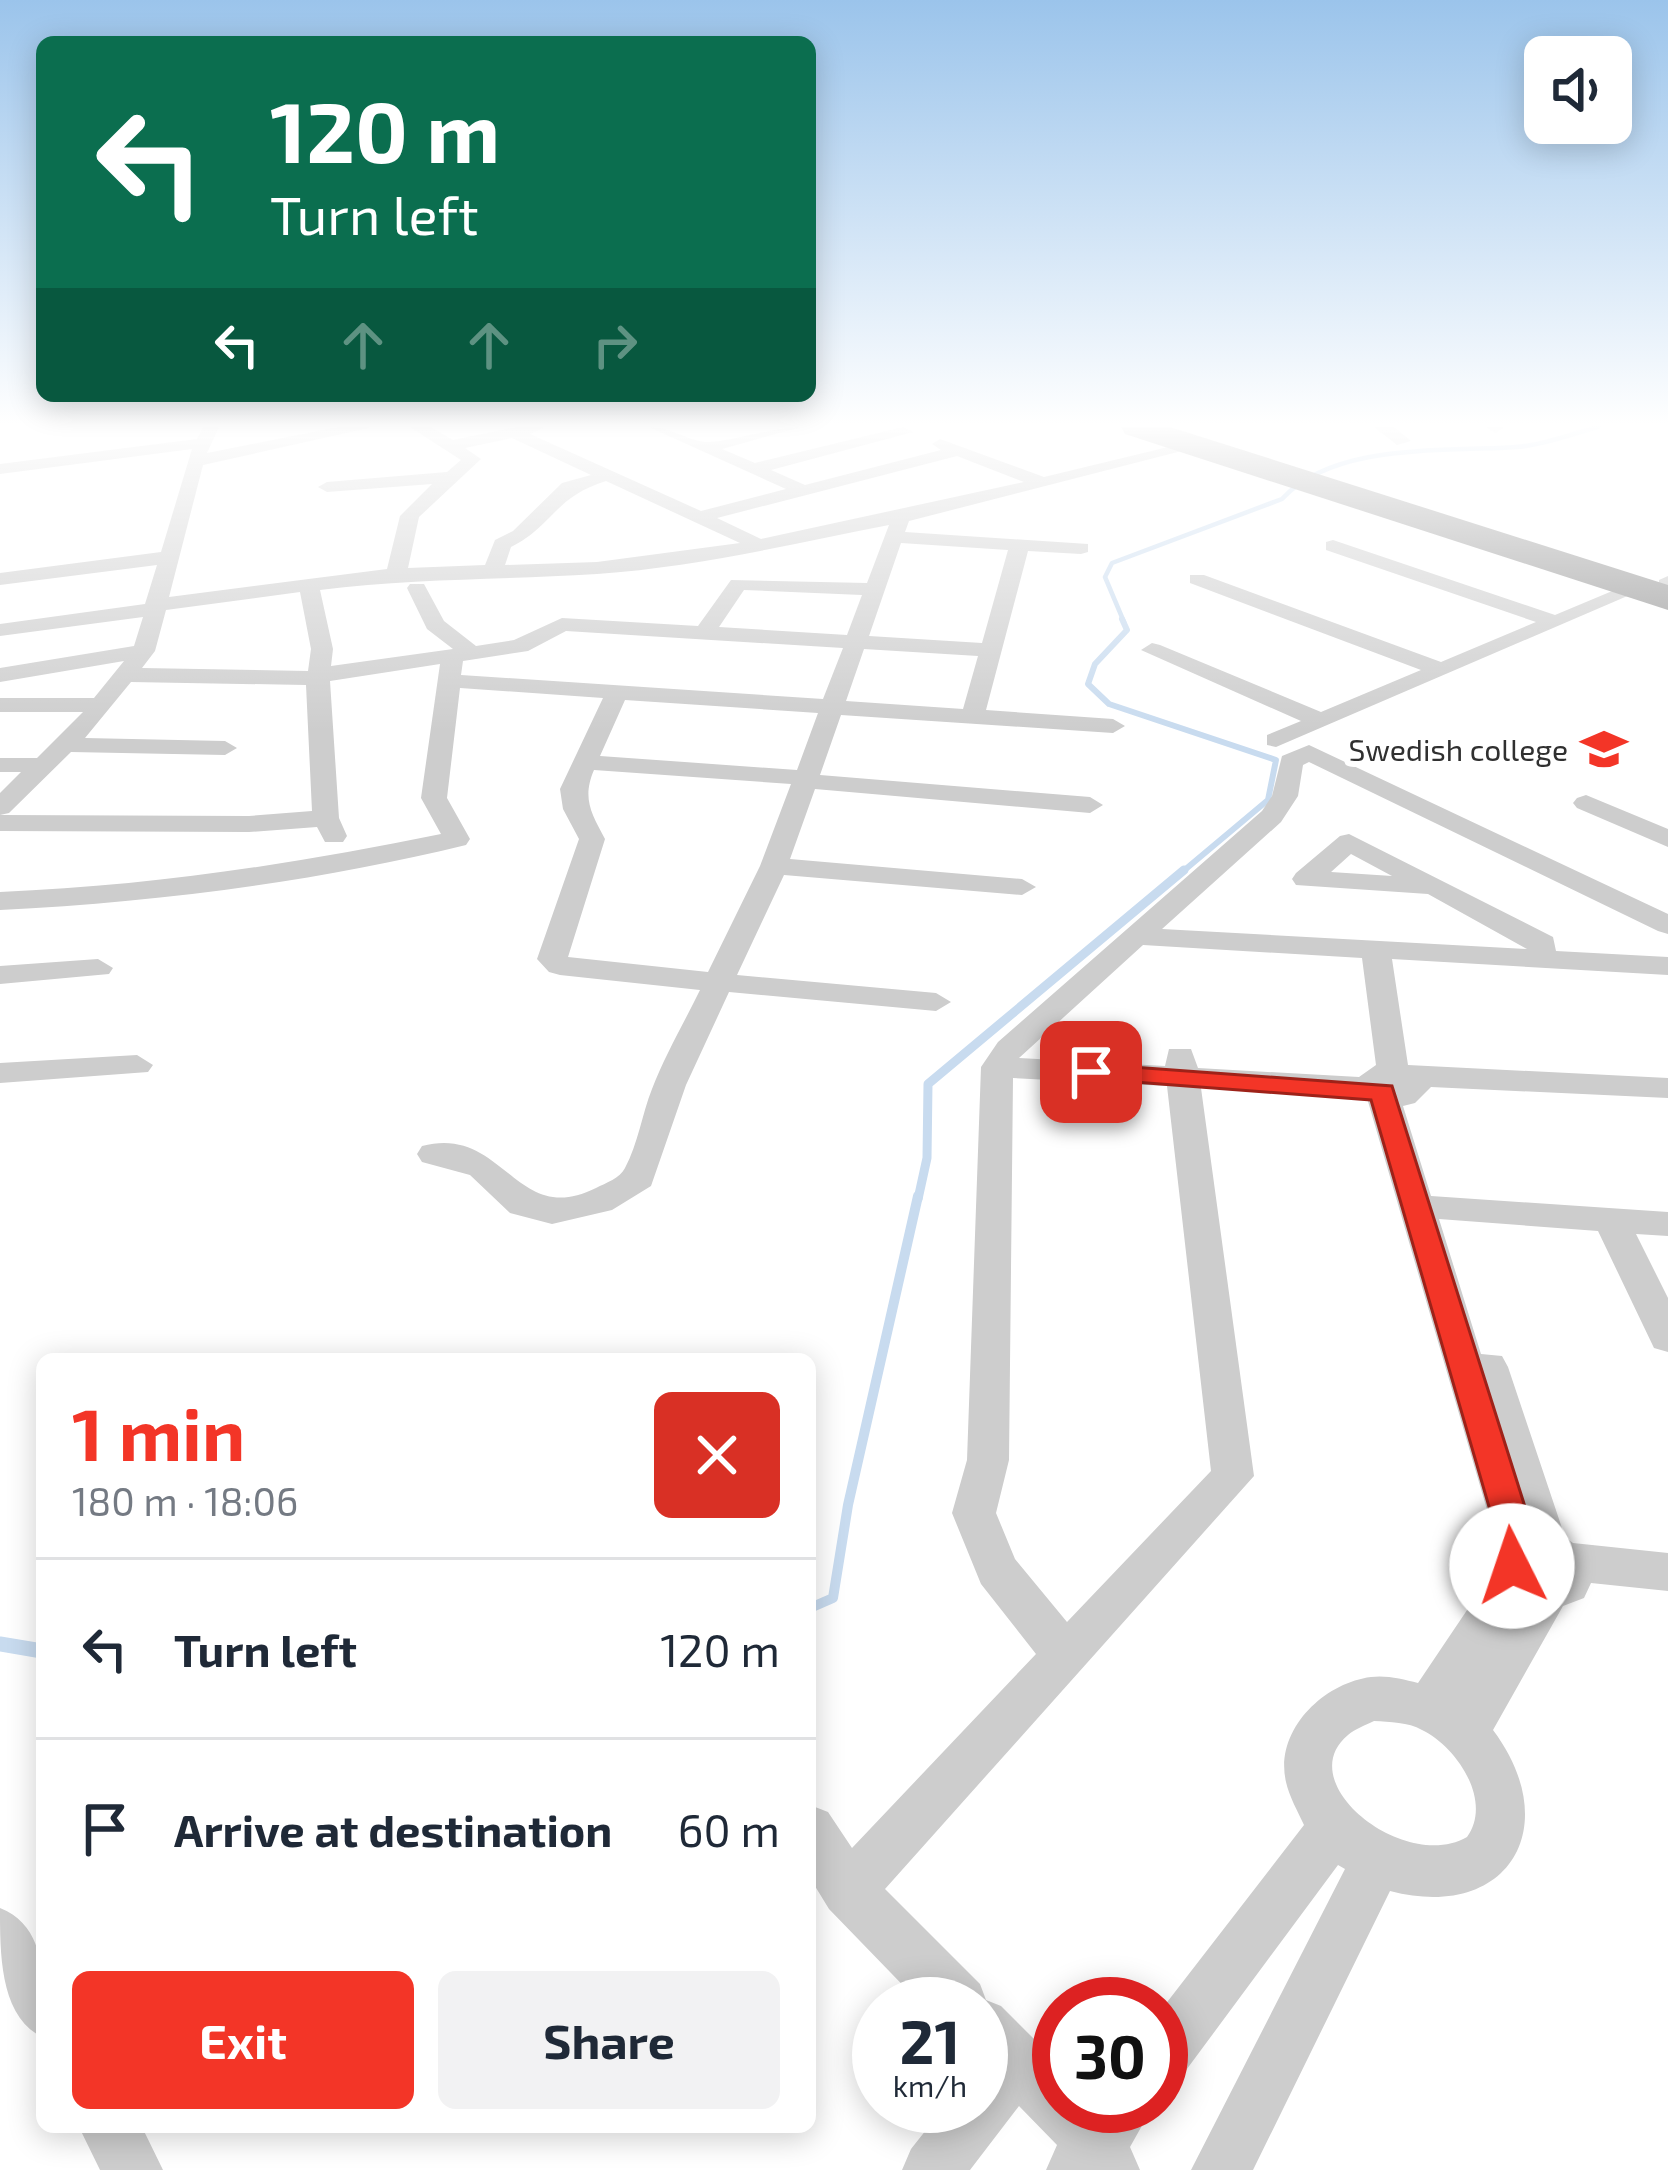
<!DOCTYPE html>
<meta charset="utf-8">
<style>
:root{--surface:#fff;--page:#f2f2f3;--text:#1f2937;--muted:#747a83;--line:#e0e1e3;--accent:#f33527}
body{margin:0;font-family:"Exo 2",sans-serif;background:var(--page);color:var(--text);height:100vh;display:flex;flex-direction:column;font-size:45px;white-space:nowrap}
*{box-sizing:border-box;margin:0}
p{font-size:39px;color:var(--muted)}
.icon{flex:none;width:66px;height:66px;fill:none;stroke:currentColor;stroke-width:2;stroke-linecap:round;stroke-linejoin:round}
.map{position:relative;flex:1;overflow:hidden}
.details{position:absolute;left:36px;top:1353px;width:780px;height:780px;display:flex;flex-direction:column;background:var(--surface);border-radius:18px;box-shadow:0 6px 30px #0003}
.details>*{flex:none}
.guide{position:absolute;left:36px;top:36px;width:780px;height:366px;border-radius:18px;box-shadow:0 6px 30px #0003;background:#0b6e4f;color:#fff;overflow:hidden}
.controls{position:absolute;left:1524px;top:36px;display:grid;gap:24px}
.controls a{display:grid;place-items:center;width:108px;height:108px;border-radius:18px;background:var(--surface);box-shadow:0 6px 30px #0003;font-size:60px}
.speed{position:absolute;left:852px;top:1977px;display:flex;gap:24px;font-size:60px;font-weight:700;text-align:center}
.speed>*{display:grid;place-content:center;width:156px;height:156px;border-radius:50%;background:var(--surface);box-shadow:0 6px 30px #0003;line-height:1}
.speed small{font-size:30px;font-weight:400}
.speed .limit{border:18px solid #d22;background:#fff;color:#111}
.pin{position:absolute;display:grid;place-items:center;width:102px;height:102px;color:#fff;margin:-51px;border-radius:24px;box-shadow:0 6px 18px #0006}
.me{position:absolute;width:132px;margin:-66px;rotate:356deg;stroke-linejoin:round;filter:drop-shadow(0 0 9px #0008)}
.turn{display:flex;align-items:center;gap:42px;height:252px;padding:0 36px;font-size:54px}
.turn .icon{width:156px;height:156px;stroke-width:2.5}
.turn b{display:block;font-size:84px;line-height:102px}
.lanes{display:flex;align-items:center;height:114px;padding:0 36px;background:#0003;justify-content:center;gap:60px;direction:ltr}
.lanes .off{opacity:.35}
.round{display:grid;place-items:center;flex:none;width:126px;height:126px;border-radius:18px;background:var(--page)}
.headline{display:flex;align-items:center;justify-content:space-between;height:204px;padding:0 36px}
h1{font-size:72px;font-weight:700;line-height:90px;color:var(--accent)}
.action{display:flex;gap:24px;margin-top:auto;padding:24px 36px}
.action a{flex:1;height:138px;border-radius:18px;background:var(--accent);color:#fff;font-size:48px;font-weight:700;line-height:138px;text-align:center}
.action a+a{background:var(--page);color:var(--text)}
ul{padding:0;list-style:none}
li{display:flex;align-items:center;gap:36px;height:180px;padding:0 36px;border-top:3px solid var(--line)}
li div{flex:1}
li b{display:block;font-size:45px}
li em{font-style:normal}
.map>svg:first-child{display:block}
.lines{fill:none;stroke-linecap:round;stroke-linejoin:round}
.stream-far4{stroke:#c8dbef;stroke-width:4.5}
.stream-far3{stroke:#c8dbef;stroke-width:6}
.stream-far2{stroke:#c8dbef;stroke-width:9}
.stream-far1{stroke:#c8dbef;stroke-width:10}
.stream{stroke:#c8dbef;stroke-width:15}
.street{fill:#cdcdcd;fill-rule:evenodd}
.highway{fill:#979797;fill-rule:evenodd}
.route{fill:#f33527;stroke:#9e2219;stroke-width:3}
.labels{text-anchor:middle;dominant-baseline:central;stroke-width:12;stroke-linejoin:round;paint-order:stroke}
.far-poi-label{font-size:30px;fill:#303030;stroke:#fff;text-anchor:end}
</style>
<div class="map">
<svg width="1668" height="2170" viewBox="0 0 1668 2170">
<rect width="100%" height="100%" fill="#fff"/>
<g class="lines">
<!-- stream-far4 -->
<path class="stream-far4" d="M 1124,622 L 1105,577 L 1112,563 L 1282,499 C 1334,442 1447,452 1516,447 C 1543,445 1572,434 1598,427"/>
<!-- stream-far3 -->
<path class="stream-far3" d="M 1122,619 L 1127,630 L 1095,664 L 1088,684 L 1109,704 L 1276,760 L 1268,800 L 1181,873"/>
<!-- stream-far2 -->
<path class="stream-far2" d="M 918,1199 L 927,1158 L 928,1084 L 1184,870"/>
<!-- stream-far1 -->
<path class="stream-far1" d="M 810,1608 L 833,1598 L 848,1505 L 918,1196"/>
<!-- stream -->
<path class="stream" d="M 0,1644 L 42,1651"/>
<!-- street -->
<path class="street" d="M 203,427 L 219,427 L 207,453 L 338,427 L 373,427 L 203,465 L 169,597 L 387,569 L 400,516 L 432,484 L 327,492 L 318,487 L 327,482 L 447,472 L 461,460 L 410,427 L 431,427 L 453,440 L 516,427 L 545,427 L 530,434 L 701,511 L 786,489 L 649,427 C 671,427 684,439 705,442 C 721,444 774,427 801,427 L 722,449 L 755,463 L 903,427 L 913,432 L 771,470 L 805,485 L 941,450 L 932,444 L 940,439 L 1044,477 L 1193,441 L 1201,446 L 909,521 L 905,532 L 1088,544 L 1088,552 L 1081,554 L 1028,551 L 986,710 L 1113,719 L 1125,726 L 1113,733 L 841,715 L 820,775 L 1090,797 L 1103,805 L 1090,813 L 815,789 L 790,859 L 1022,879 L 1036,887 L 1022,895 L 784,875 L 737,975 L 936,993 L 951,1002 L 936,1011 L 729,992 L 686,1085 L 651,1186 L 612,1210 L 552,1224 L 510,1213 L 470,1175 L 422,1162 L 417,1154 L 422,1146 C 504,1124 515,1229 596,1188 C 606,1183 620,1178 625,1168 C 638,1144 642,1114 652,1089 C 665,1055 684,1023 700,990 L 560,975 L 549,972 L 537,959 L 579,839 L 563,809 L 560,789 L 603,698 L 460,688 L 447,798 L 470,839 L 466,845 C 315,882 156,902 0,910 L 0,892 C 149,886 295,864 441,834 L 421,798 L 440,664 L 330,681 L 339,818 L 347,836 L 343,842 L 325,842 L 317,827 L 249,832 L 0,831 L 0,815 L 249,816 L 312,811 L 306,685 L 131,682 L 85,738 L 225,741 L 237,748 L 225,755 L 71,752 L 9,813 L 0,815 L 0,793 L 21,772 L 0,772 L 0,758 L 37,758 L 83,712 L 0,712 L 0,698 L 94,698 L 124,661 L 0,682 L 0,668 L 134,646 L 143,617 L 0,636 L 0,624 L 145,604 L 157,565 L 0,585 L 0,573 L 161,552 L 192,449 L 0,474 L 0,464 L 197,439 ZM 512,438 L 591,475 L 562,483 L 513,531 L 495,540 L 485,565 L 408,568 L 419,517 L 481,459 L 465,448 ZM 957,456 L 1024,482 L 761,539 L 717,518 ZM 606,481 L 740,543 L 597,562 L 505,565 L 511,547 C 553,526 554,497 606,481 ZM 889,525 L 867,583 L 731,580 L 698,626 L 562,618 L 514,640 L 476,646 L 444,621 L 424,584 L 410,584 L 407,588 L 427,629 L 453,649 L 331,666 L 333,649 L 320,590 C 413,578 504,580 597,574 C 696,567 792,544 889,525 ZM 901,543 L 1008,550 L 982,643 L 869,636 ZM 744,590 L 862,595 L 847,635 L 719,627 ZM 300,592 L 311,649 L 308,671 L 142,668 L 155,651 L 166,610 ZM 566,631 L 843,648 L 823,699 L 461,675 L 463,661 L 528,651 ZM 864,649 L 978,656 L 963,709 L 846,701 ZM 625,700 L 818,713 L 797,770 L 600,756 ZM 594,770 L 791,784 L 760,866 L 708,972 L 568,957 L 605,839 C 591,813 582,798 594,770 Z
M 1374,427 L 1394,427 L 1411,441 L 1397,445 Z
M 1486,427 L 1503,427 L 1503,428 L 1495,433 Z
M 1333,540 L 1555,615 L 1629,584 L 1646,588 L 1276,747 L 1267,745 L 1267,735 L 1301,721 L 1141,650 L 1152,643 L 1160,645 L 1321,712 L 1421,670 L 1190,583 L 1190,575 L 1204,575 L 1441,662 L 1536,622 L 1326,550 L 1326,542 Z
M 1668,576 L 1668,590 L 1659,588 L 1659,580 Z
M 1309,745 L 1668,914 L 1668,934 L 1658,931 L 1309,762 L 1303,765 L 1298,796 L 1281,822 L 1162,929 L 1527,949 L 1428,894 L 1296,885 L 1292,879 L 1296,873 L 1340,836 L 1349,834 L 1553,937 L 1556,951 L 1668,957 L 1668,975 L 1392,959 L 1408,1065 L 1668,1078 L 1668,1098 L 1431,1087 L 1415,1103 L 1403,1106 L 1431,1196 L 1668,1212 L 1668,1236 L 1636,1234 L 1668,1298 L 1668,1352 L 1654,1348 L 1598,1231 L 1439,1219 L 1481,1354 L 1502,1356 L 1508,1367 L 1565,1537 L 1573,1543 L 1668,1553 L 1668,1591 L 1591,1583 L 1584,1598 L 1563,1606 L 1493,1730 C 1565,1826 1509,1922 1390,1891 L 1253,2170 L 1191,2170 L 1345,1869 L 1338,1865 L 1181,2077 L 1161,2086 L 1161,2010 L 1304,1825 C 1298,1812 1289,1796 1286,1782 C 1274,1731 1323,1683 1371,1677 C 1386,1675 1403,1679 1418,1683 L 1494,1570 L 1489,1559 L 1497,1544 L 1367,1098 L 1201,1088 L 1254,1476 L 885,1889 L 980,1984 L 986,2000 L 1001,2006 L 1059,2064 L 1059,2106 L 1153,2106 L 1130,2147 L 1140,2170 L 1046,2170 L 1057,2145 L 1019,2106 L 970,2170 L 902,2170 L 911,2149 L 945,2106 L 981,2106 L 981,2004 L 921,2004 L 829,1909 L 810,1878 L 810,1805 L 828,1812 L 852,1848 L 1036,1654 L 981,1584 L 952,1513 L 967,1460 L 981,1067 L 998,1042 L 1262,811 L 1272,796 L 1282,756 ZM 1351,854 L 1392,876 L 1331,872 ZM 1143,945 L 1362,958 L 1376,1065 L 1359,1077 L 1198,1068 L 1191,1049 L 1169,1049 L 1165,1066 L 1019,1058 ZM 1013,1078 L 1167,1086 L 1211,1471 L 1067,1622 L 1015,1559 L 996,1513 L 1009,1460 ZM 1374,1721 C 1390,1722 1408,1722 1422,1730 C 1457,1747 1493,1801 1467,1837 C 1405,1873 1290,1783 1348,1735 C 1355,1729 1366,1725 1374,1721 Z
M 1586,795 L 1668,829 L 1668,847 L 1577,808 L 1573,803 L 1577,798 Z
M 98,959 L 113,968 L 109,974 L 0,984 L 0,966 Z
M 137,1055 L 153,1065 L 148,1072 L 0,1083 L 0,1063 Z
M 0,1908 C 52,1929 42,1990 42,2037 C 0,2016 0,1955 0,1908 Z
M 79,2127 L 142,2127 L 163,2170 L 100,2170 Z"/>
<!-- highway -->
<path class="highway" d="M 1121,427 L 1170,427 L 1668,585 L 1668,610 L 1125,434 Z"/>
</g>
<!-- sky -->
<linearGradient id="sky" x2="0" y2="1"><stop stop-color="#9bc4eb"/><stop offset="0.58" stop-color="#fff"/><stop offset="1" stop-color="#fff" stop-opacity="0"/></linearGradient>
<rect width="1668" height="731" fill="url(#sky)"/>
<!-- route -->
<path class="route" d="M 1091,1064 L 1392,1086 L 1538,1548 L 1525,1577 L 1512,1582 L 1499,1577 L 1493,1566 L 1501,1548 L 1371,1100 L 1082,1078 L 1078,1072 Z"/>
<!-- icons -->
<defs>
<symbol id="university-bare" viewBox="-9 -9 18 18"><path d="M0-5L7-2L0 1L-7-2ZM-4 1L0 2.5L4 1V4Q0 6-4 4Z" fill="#f33527" stroke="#fff" stroke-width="2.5" paint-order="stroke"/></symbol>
</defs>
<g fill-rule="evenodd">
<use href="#university-bare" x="1571" y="716" width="66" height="66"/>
</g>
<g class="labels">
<!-- far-poi labels -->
<g class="far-poi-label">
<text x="1568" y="749">Swedish college</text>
</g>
</g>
</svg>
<div class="controls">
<a><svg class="icon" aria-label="sound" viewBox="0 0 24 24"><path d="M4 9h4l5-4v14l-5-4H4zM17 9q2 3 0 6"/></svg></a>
</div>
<div class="speed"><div>21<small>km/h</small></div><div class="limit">30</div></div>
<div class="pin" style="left:1091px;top:1072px;background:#d93025"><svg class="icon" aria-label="arrive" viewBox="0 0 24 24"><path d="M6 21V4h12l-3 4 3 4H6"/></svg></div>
<svg class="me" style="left:1512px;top:1566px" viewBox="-20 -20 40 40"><circle r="19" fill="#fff"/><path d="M0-13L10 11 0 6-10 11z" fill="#f33527"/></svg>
<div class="guide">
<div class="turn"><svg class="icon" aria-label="left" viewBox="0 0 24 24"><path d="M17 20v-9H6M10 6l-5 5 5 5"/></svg><div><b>120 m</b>Turn left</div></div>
<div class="lanes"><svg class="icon" aria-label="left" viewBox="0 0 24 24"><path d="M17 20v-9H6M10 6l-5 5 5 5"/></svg><svg class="icon off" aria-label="ahead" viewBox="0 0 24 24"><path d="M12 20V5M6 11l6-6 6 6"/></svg><svg class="icon off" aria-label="ahead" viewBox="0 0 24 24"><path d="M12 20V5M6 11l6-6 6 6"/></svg><svg class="icon off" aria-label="right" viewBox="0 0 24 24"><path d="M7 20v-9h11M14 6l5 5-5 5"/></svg></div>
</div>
<section class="details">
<div class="headline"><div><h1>1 min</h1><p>180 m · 18:06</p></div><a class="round" style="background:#d93025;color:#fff"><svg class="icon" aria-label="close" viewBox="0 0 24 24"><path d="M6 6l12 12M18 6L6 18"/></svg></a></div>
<ul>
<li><svg class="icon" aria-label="left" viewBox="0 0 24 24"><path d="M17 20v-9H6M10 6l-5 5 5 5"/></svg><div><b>Turn left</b></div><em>120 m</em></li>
<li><svg class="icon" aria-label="arrive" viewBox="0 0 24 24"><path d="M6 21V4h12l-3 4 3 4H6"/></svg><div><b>Arrive at destination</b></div><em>60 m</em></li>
</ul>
<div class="action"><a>Exit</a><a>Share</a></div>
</section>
</div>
